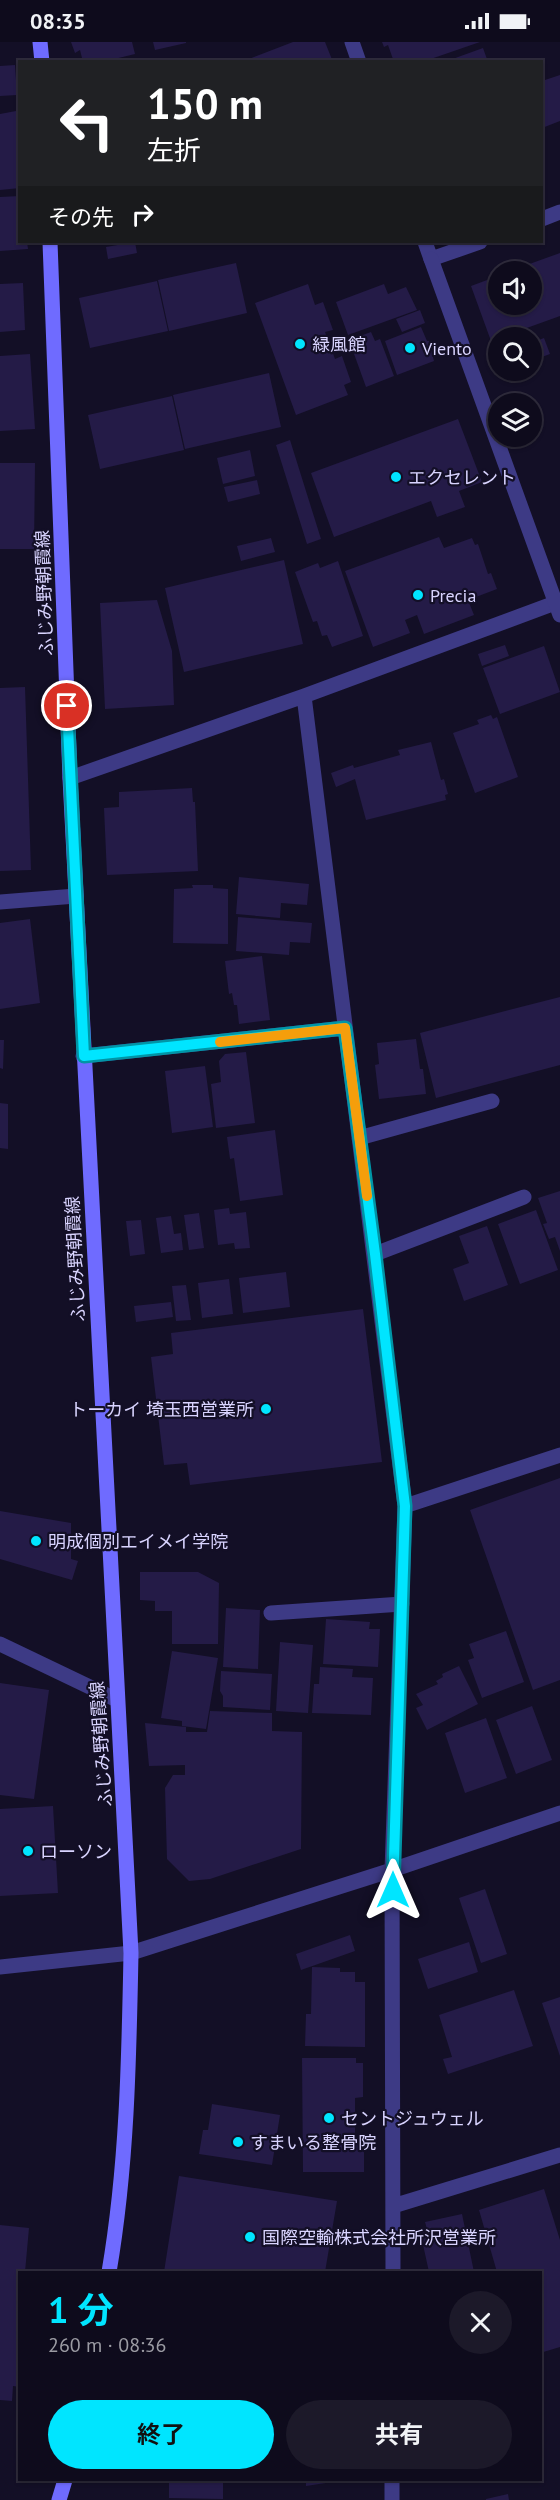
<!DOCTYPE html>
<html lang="ja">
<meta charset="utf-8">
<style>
:root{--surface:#0e0b1c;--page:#1c1929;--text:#f1f3f6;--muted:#9b9ba3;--line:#2e2b3b;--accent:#00e5ff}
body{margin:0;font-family:"PT Sans","Noto Sans JP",sans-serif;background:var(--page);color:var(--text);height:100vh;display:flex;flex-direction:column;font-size:22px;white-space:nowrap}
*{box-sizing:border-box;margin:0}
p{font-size:20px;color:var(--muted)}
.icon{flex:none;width:33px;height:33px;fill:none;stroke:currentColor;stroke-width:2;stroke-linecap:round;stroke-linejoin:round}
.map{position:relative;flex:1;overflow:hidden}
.sheet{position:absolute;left:18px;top:2229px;width:524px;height:210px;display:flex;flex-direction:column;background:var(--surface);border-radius:0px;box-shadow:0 2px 4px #0004,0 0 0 2px var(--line)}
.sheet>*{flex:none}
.top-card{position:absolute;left:18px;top:18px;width:525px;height:183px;border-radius:0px;box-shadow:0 2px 4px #0004,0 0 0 2px var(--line);background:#202124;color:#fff;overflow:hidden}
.controls{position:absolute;left:488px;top:219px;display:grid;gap:12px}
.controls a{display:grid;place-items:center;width:54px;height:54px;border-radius:50%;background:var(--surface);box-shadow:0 2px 4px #0004,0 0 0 2px var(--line);font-size:30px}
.pin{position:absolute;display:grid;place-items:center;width:51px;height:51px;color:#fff;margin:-26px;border:3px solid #fff;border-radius:50%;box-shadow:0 2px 6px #0007}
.me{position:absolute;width:66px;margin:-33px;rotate:0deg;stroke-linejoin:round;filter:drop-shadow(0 0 4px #0008)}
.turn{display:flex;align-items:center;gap:21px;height:126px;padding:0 30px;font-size:27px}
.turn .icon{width:78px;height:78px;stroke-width:2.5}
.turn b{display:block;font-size:42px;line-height:51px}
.then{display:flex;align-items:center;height:57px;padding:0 30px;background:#0003;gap:12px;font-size:22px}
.round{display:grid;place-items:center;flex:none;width:63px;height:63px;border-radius:32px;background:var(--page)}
.summary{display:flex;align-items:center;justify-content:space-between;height:102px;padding:0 30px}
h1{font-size:36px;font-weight:700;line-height:45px;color:var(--accent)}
.action{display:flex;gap:12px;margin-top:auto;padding:12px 30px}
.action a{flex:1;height:69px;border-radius:36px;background:var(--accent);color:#111;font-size:24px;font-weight:700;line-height:69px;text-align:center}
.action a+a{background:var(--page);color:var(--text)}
.status{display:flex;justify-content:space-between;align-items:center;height:42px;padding:0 30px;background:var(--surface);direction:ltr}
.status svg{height:16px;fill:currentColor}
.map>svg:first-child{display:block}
.building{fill:#241b47}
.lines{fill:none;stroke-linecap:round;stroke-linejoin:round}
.service{stroke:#3d3a85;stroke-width:15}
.minor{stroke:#3d3a85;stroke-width:15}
.tertiary{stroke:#3d3a85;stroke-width:15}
.secondary{stroke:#6f6bff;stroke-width:15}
.route-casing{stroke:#0095a6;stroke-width:15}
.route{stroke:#00e5ff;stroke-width:10}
.slow{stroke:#f59e0b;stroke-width:10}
.poi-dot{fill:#00e5ff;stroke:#130f26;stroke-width:2}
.labels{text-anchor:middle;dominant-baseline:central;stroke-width:4.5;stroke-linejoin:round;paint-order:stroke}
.poi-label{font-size:18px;fill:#d9d4ff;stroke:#130f26;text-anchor:start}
.street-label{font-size:18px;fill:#d9d4ff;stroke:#130f26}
</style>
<div class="status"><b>08:35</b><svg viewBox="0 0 49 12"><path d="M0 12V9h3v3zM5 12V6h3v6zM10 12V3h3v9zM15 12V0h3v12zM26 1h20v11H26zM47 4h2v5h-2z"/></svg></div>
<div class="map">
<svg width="560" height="2458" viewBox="0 0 560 2458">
<rect width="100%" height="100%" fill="#130f26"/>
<!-- building -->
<path class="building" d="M 71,0 L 132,0 L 135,12 L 102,20 L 83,20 L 80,8 L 75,11 Z
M 153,0 L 186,0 L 186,1 L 155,8 Z
M 293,0 L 325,0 L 333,20 L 241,20 Z
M 382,0 L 480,0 L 422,20 L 394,20 L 388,3 L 384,5 Z
M 483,6 L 488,20 L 447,20 L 447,19 Z
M 15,23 L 17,53 L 0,54 L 0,24 Z
M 560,33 L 560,79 L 542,86 L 542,39 Z
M 16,69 L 20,98 L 20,146 L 0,148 L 0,72 Z
M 20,154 L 20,200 L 27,200 L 28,207 L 0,209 L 0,155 Z
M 135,200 L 137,211 L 108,217 L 106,205 Z
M 560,211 L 560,274 L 491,299 L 471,244 L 498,234 L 498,262 L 531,262 L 531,230 L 510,229 Z
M 236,221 L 247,271 L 169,289 L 158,238 Z
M 157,239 L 168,289 L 90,306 L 79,256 Z
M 23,241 L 25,288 L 0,290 L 0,242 Z
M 308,242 L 315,263 L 323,260 L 333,288 L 325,290 L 335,317 L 342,314 L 351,340 L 344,343 L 348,353 L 296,373 L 255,261 Z
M 384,242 L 388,252 L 406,245 L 417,268 L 348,293 L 336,260 Z
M 420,268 L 425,281 L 402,290 L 396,277 Z
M 421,285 L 427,299 L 429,299 L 434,319 L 397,333 L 385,299 Z
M 371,290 L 375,299 L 380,297 L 394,334 L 366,345 L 349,298 Z
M 544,296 L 550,312 L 531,319 L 531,301 Z
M 30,312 L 35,387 L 0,389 L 0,314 Z
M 269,331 L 281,385 L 185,407 L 173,353 Z
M 172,354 L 184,408 L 100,427 L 88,373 Z
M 458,377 L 482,440 L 459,449 L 465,465 L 437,475 L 431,459 L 334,495 L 311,431 Z
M 290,398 L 321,497 L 307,502 L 276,403 Z
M 250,408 L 255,434 L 223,442 L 217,416 Z
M 0,421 L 35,421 L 34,507 L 0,507 Z
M 257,438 L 260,452 L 228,460 L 224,445 Z
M 439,495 L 444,506 L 472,496 L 475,503 L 478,502 L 488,532 L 491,531 L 497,547 L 468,558 L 474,573 L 424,592 L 417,573 L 405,578 L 410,591 L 373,605 L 345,529 Z
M 271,496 L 275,510 L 241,519 L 237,504 Z
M 284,518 L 303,602 L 184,630 L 165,546 Z
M 338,519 L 363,594 L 332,605 L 327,593 L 322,594 L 317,579 L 313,580 L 295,530 L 318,521 L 320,526 Z
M 157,558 L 172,609 L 174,663 L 105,667 L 100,561 Z
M 505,603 L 509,614 L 482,624 L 478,612 Z
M 544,604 L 560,650 L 500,672 L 483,626 Z
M 25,645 L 31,828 L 0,829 L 0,646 Z
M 491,673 L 493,677 L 497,675 L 518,735 L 475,751 L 453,691 L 479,682 L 477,678 Z
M 431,700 L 441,738 L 444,737 L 448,752 L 445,753 L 446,758 L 366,778 L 355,737 L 336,745 L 331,731 L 353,723 L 354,726 L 400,713 L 398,708 Z
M 192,746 L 193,760 L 195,760 L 198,829 L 107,833 L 104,766 L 119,765 L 119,750 Z
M 239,835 L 309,842 L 307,863 L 281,861 L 280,876 L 236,872 Z
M 192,843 L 213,843 L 213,846 L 228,847 L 228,902 L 173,901 L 174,847 L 193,846 Z
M 238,875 L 312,881 L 310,901 L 290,900 L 289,913 L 236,909 Z
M 30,877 L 40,961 L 0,967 L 0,881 Z
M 262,914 L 270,978 L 239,982 L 237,963 L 234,963 L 232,951 L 229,952 L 225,919 Z
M 560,955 L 560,1023 L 436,1056 L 420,991 Z
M 416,997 L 420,1027 L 423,1027 L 426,1052 L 379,1057 L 375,1023 L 379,1022 L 377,1001 Z
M 0,998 L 4,998 L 3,1027 L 0,1026 Z
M 246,1010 L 255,1081 L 216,1086 L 211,1042 L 221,1040 L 219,1019 L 225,1012 Z
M 205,1024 L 213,1085 L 172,1091 L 165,1029 Z
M 0,1061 L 8,1062 L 8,1107 L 0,1106 Z
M 275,1088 L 283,1153 L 240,1159 L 234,1116 L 230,1117 L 227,1095 Z
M 560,1149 L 560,1209 L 555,1195 L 549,1197 L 543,1182 L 547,1181 L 538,1156 Z
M 229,1166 L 230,1172 L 246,1170 L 250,1206 L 235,1207 L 234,1201 L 218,1203 L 214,1168 Z
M 536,1168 L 558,1228 L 520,1242 L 498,1182 Z
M 199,1171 L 204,1206 L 189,1208 L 184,1173 Z
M 171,1174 L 174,1192 L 181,1191 L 183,1208 L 161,1211 L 156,1176 Z
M 141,1178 L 145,1212 L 130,1214 L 126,1179 Z
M 487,1184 L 508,1243 L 464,1259 L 453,1227 L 469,1221 L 459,1194 Z
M 286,1230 L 290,1265 L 243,1271 L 239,1236 Z
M 229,1237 L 233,1272 L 202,1276 L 198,1241 Z
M 186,1243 L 191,1278 L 176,1279 L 172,1244 Z
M 171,1260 L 173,1275 L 136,1280 L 134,1264 Z
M 363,1267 L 382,1420 L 190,1443 L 187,1421 L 164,1423 L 151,1315 L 173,1312 L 171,1291 Z
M 560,1436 L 560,1638 L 533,1648 L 470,1468 Z
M 0,1469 L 71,1481 L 71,1517 L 78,1519 L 72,1538 L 0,1517 Z
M 140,1530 L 198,1530 L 219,1541 L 218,1602 L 172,1602 L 172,1569 L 155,1569 L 155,1559 L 140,1558 Z
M 226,1566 L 260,1568 L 258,1627 L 223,1625 Z
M 326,1577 L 370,1580 L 369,1587 L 380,1587 L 378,1625 L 323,1622 Z
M 506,1589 L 524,1640 L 482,1656 L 468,1618 L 474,1616 L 469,1602 Z
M 280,1600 L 313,1603 L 308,1671 L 276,1669 Z
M 172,1609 L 218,1616 L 206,1687 L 182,1684 L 182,1679 L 161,1676 Z
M 459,1624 L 478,1662 L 427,1688 L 416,1666 L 423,1663 L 416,1652 L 438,1642 L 436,1639 L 443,1635 L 442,1632 Z
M 320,1625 L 353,1627 L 352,1635 L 373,1636 L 371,1673 L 312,1671 L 314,1642 L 319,1642 Z
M 221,1629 L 272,1632 L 270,1668 L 223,1665 L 223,1654 L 220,1649 Z
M 0,1641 L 49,1648 L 34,1757 L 0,1753 Z
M 532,1664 L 552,1718 L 516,1732 L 496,1678 Z
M 210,1669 L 272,1671 L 272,1689 L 302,1690 L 301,1807 L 210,1837 L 189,1839 L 167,1817 L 165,1746 L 173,1733 L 185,1733 L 185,1723 L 149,1724 L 145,1681 L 186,1685 L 186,1690 L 207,1690 Z
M 486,1676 L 507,1736 L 465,1751 L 445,1691 Z
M 53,1764 L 58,1851 L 0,1854 L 0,1767 Z
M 485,1847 L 507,1912 L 481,1921 L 459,1856 Z
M 350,1893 L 355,1909 L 301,1928 L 296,1912 Z
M 469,1900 L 478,1930 L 428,1947 L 418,1917 Z
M 312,1925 L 340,1926 L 340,1930 L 355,1930 L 355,1940 L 365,1940 L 365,2005 L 305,2004 L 306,1972 L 311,1972 Z
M 514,1948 L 533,2004 L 448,2032 L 443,2017 L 452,2015 L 439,1973 Z
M 560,1955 L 560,2014 L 542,1961 Z
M 302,2016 L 356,2016 L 356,2021 L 363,2021 L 363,2055 L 355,2056 L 355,2096 L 364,2096 L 364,2130 L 303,2130 Z
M 212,2062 L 280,2073 L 272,2123 L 199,2112 L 203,2088 L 208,2088 Z
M 179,2134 L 337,2159 L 325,2230 L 164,2230 Z
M 544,2147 L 560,2198 L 560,2305 L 540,2311 L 540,2230 L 497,2230 L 479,2168 Z
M 462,2172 L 474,2230 L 429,2230 L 420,2189 L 427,2187 L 425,2180 Z
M 0,2183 L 29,2186 L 25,2230 L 20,2230 L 17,2304 L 20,2305 L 20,2345 L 13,2344 L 12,2359 L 0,2358 Z
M 169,2438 L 223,2438 L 223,2457 L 169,2456 Z
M 299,2438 L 339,2438 L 339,2439 L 306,2444 L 306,2440 L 300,2441 Z
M 508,2452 L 509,2458 L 486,2458 L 486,2457 Z"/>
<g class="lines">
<!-- service -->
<path class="service" d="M 271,1571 L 402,1562"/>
<!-- minor -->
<path class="minor" d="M 352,0 L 359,20
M 542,177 L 560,170
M 425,200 L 431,217 L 480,200
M 304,654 L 405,1464 L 392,1828 L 393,2230
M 70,736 L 304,654 L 555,561
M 0,860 L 76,854
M 83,1014 L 345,986
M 359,1096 L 492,1059
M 375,1212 L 524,1155
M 405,1464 L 560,1413
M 0,1602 L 117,1658
M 0,1925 L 131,1911
M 393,2164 L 560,2113
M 392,2458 L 392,2438"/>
<!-- tertiary -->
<path class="tertiary" d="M 431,217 L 560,573
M 131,1911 L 392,1828 L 560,1771"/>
<!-- secondary -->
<path class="secondary" d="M 40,0 L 42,20
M 50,200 L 70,736 L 131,1911 C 129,2018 127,2125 109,2230
M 59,2458 L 65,2438"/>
</g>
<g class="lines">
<defs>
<path id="route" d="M 67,664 L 84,1014 L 345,986 L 375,1212 L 405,1464 L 393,1848"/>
</defs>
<!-- route casing -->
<use href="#route" class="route-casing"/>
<!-- route -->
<use href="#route" class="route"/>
<!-- slow -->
<path class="slow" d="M 220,1000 L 345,986 L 367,1154"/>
</g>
<!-- markers -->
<g class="poi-dot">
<circle cx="300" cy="302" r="6"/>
<circle cx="410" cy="306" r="6"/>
<circle cx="396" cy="435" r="6"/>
<circle cx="418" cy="553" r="6"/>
<circle cx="266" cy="1367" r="6"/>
<circle cx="36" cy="1499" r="6"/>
<circle cx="28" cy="1809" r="6"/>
<circle cx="329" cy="2076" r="6"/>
<circle cx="238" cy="2100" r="6"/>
<circle cx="250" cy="2195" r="6"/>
</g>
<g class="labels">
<!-- poi labels -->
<g class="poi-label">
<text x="312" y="302">緑風館</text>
<text x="422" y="306">Viento</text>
<text x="408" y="435">エクセレント</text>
<text x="430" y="553">Precia</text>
<text x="254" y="1367" text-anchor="end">トーカイ 埼玉西営業所</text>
<text x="48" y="1499">明成個別エイメイ学院</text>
<text x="40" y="1809">ローソン</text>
<text x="341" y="2076">セントジュウェル</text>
<text x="250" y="2100">すまいる整骨院</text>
<text x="262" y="2195">国際空輸株式会社所沢営業所</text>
</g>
<!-- street labels -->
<g class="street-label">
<text transform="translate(44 551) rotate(-92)">ふじみ野朝霞線</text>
<text transform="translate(75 1217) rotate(-93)">ふじみ野朝霞線</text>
<text transform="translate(101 1702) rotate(-94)">ふじみ野朝霞線</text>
</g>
</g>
</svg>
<div class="controls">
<a><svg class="icon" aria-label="sound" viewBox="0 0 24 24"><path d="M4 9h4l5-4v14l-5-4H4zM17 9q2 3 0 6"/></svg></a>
<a><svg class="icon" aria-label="search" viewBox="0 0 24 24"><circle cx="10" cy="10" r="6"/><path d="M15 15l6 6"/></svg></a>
<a><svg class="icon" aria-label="layers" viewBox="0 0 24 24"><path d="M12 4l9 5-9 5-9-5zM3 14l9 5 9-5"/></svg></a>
</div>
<div class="pin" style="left:67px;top:664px;background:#d93025"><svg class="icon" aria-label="arrive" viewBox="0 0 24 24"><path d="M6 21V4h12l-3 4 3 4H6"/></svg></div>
<svg class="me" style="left:393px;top:1848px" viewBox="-20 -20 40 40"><path d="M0-17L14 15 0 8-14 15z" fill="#00e5ff" stroke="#fff" stroke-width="4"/></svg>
<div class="top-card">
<div class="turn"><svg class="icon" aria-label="left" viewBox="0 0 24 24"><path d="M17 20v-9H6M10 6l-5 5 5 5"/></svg><div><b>150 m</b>左折</div></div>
<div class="then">その先<svg class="icon" aria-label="right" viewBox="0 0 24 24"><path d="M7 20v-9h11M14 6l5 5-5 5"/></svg></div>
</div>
<section class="sheet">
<div class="summary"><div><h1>1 分</h1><p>260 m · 08:36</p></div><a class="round"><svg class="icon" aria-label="close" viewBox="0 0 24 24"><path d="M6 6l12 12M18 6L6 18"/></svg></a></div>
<div class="action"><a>終了</a><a>共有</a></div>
</section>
</div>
